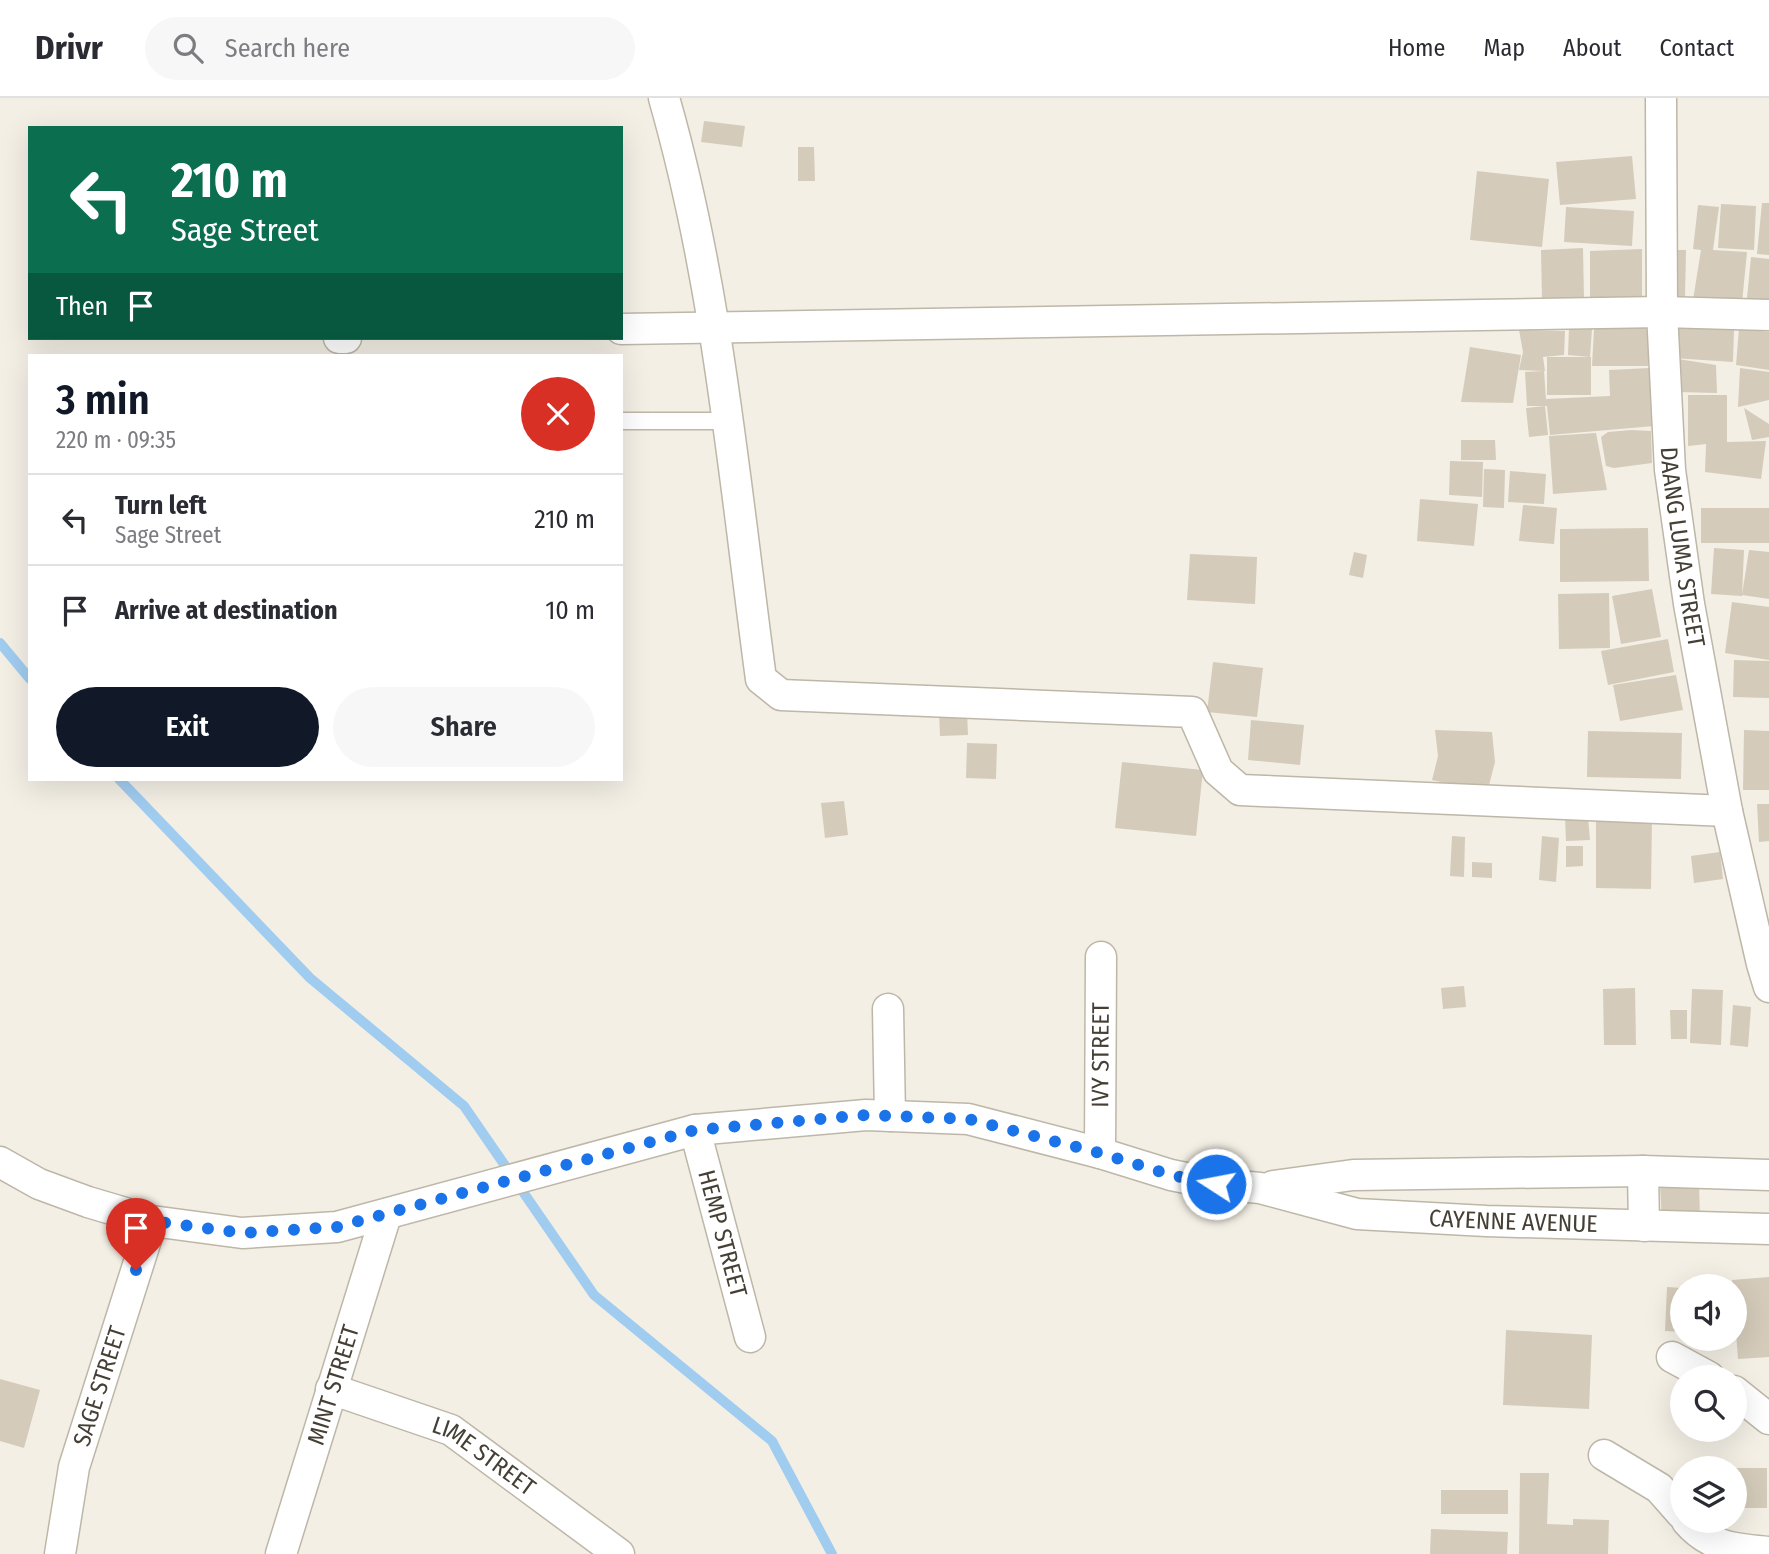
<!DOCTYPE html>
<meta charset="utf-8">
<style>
:root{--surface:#fff;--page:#f7f7f7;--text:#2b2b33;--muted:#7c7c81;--line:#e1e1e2;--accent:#111827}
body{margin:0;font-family:"Fira Sans Condensed",sans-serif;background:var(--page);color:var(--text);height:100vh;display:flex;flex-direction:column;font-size:26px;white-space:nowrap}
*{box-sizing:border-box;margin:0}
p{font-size:23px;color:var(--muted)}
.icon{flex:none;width:38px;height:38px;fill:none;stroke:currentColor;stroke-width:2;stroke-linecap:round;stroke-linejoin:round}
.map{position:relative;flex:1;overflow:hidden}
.panel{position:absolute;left:28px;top:256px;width:595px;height:427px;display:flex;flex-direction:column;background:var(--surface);border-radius:0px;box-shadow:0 7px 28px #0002}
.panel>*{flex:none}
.hud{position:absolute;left:28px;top:28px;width:595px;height:214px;border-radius:0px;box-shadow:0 7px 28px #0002;background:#0b6e4f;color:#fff;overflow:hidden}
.fabs{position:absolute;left:1670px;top:1176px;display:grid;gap:14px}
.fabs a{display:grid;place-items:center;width:77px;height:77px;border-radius:50%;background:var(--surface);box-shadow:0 7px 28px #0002;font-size:35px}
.pin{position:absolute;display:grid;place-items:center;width:60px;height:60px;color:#fff;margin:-72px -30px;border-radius:50% 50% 50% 0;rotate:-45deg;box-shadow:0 0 7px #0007}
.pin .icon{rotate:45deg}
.me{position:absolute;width:77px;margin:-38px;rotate:281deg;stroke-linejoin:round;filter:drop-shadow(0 0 5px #0008)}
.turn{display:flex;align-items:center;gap:24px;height:147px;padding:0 28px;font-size:32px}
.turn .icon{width:91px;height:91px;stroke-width:2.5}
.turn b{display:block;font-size:49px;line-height:60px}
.then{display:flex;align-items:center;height:66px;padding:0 28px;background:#0003;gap:14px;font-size:26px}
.round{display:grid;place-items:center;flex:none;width:74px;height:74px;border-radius:37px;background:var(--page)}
.summary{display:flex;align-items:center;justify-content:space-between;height:119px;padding:0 28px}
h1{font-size:42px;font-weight:600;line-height:52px;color:var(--accent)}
.action{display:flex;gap:14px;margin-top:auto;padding:14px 28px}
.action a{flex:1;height:80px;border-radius:42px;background:var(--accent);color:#fff;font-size:28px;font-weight:600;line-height:80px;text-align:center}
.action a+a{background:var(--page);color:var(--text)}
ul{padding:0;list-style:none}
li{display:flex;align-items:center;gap:21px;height:91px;padding:0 28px;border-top:2px solid var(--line)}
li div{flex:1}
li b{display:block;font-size:26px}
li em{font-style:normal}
header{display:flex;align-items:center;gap:42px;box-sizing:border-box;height:98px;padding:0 35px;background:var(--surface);border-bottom:2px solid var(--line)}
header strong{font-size:33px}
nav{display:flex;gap:38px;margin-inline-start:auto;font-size:24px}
.search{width:490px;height:63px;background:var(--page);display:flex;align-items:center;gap:18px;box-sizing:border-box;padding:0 24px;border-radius:38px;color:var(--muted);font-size:26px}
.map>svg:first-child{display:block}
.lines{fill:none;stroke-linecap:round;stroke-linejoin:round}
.stream{stroke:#a0ccf0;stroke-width:10}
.building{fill:#d4cbba}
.service-casing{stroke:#beb7a8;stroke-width:19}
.minor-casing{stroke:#beb7a8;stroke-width:33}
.service{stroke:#fff;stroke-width:16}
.minor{stroke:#fff;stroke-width:30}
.route{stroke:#1a73e8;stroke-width:12;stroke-dasharray:0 21.6}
.labels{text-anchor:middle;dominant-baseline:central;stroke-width:5;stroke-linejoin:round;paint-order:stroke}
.street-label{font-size:24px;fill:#453f35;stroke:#fff}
</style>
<header>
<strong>Drivr</strong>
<div class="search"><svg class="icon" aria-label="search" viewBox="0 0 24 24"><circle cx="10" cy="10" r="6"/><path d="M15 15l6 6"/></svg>Search here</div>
<nav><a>Home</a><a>Map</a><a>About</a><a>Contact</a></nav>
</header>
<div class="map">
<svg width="1769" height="1456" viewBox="0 0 1769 1456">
<rect width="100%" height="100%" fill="#f3efe5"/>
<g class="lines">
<!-- stream -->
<path class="stream" d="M 0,545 L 30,581
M 119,681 L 310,880 L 464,1008 L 594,1197 L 772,1343 L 832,1456"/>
</g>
<!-- building -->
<path class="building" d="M 704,23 L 745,28 L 742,49 L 701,44 Z
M 798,49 L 814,49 L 815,83 L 798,83 Z
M 1632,58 L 1636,101 L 1560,107 L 1556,64 Z
M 1477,73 L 1549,81 L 1542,149 L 1470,142 Z
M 1762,105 L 1769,105 L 1769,157 L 1757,156 Z
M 1721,106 L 1756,108 L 1754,152 L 1718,150 Z
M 1698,107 L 1719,109 L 1713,152 L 1747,154 L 1742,205 L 1693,202 L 1701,152 L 1693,151 Z
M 1566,109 L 1634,113 L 1632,148 L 1564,144 Z
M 1583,150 L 1584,200 L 1542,201 L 1541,152 Z
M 1642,151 L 1642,202 L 1590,205 L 1590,153 Z
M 1674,152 L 1686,152 L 1685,199 L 1674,199 Z
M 1751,159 L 1769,161 L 1769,211 L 1746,210 Z
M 1676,227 L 1734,231 L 1733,264 L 1673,260 Z
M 1648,228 L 1648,268 L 1592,268 L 1594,231 Z
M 1569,230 L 1592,231 L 1590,259 L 1568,257 Z
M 1739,231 L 1769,234 L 1769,272 L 1736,267 Z
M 1519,232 L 1565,233 L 1564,257 L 1543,259 L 1545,273 L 1519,272 L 1523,254 Z
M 1470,249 L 1521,257 L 1513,305 L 1461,304 Z
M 1547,259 L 1591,259 L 1591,297 L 1547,297 Z
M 1678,261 L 1716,267 L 1717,295 L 1677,294 Z
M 1650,270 L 1654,328 L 1550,337 L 1547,308 L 1527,308 L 1525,274 L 1544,273 L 1546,301 L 1610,298 L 1609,272 Z
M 1740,270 L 1769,274 L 1769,302 L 1738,309 Z
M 1688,297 L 1727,297 L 1727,344 L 1766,343 L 1761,381 L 1705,374 L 1706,346 L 1688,348 Z
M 1545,308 L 1548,337 L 1529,339 L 1526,310 Z
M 1744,310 L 1769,326 L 1769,339 L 1752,342 Z
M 1631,332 L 1651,333 L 1652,365 L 1614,370 L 1606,368 L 1601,339 L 1608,334 Z
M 1596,335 L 1607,392 L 1553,396 L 1549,338 Z
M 1461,342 L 1495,342 L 1496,362 L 1461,362 Z
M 1450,363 L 1483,364 L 1482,399 L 1449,397 Z
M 1484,371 L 1505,372 L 1504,410 L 1483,409 Z
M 1510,373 L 1546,376 L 1544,406 L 1508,404 Z
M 1420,401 L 1478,406 L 1474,448 L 1417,443 Z
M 1523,407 L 1557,410 L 1554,446 L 1519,443 Z
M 1701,410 L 1769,410 L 1769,445 L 1701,445 Z
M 1648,430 L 1649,483 L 1560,484 L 1560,431 Z
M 1714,450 L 1744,452 L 1742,498 L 1711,496 Z
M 1749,452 L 1769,454 L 1769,501 L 1742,497 Z
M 1354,454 L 1367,457 L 1363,480 L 1349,477 Z
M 1190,456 L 1257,459 L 1255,506 L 1187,502 Z
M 1652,491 L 1661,539 L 1621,546 L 1612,498 Z
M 1609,495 L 1610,550 L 1559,551 L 1558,496 Z
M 1732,504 L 1769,509 L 1769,562 L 1725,555 Z
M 1668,541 L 1674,574 L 1608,587 L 1601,553 Z
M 1734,562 L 1769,563 L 1769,600 L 1733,599 Z
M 1213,564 L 1263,570 L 1257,619 L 1207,614 Z
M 1676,577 L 1683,612 L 1620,623 L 1613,587 Z
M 967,612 L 968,637 L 940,638 L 939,613 Z
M 1251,622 L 1304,627 L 1300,667 L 1248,662 Z
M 1435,632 L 1492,634 L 1495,664 L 1489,687 L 1474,687 L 1473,696 L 1451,692 L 1446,685 L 1432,682 L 1438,658 Z
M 1744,632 L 1769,633 L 1769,692 L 1743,692 Z
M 1588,633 L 1682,635 L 1681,681 L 1587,679 Z
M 967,645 L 997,646 L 996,681 L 966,680 Z
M 1122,664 L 1203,672 L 1196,738 L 1115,730 Z
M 844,703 L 848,737 L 825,740 L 821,705 Z
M 1757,706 L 1769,706 L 1769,743 L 1759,744 Z
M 1596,716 L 1652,717 L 1651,791 L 1596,790 Z
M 1565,719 L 1588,719 L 1590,742 L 1566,743 Z
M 1452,738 L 1465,739 L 1464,779 L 1450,778 Z
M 1542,738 L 1559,740 L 1556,784 L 1539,782 Z
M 1566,748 L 1583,748 L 1583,768 L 1566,769 Z
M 1720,754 L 1723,781 L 1694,785 L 1691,758 Z
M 1472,764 L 1492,765 L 1492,780 L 1472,779 Z
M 1464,888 L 1466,909 L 1443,911 L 1441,890 Z
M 1635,890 L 1636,947 L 1604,947 L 1603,891 Z
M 1692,891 L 1723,892 L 1721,947 L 1690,945 Z
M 1733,907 L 1751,909 L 1748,949 L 1730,947 Z
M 1670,912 L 1687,912 L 1687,941 L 1671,941 Z
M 1699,1084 L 1700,1123 L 1662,1124 L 1660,1085 Z
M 1769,1179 L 1769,1259 L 1738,1261 L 1732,1182 Z
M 1667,1189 L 1682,1190 L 1682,1234 L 1665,1233 Z
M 1506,1232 L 1592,1237 L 1589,1311 L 1503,1307 Z
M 0,1281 L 40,1292 L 24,1350 L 0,1343 Z
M 1734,1370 L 1767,1370 L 1767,1410 L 1734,1410 Z
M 1520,1375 L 1549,1375 L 1547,1426 L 1573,1427 L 1573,1421 L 1609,1422 L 1608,1456 L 1519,1456 Z
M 1441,1392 L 1508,1392 L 1508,1416 L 1441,1416 Z
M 1431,1431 L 1508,1434 L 1507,1456 L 1430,1456 Z"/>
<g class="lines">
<defs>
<path id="service" d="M 621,323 L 726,323"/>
<g id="minor">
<path d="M 664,0 C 718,188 735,388 761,581 L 781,597 L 1192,614 L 1218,673 L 1240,692 L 1727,713"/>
<path id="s1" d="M 1661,0 L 1662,214 L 1670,372 L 1689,506 L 1727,713 L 1762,866 L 1769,889"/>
<path d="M 621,231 L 1662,214 L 1769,217"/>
<path d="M 339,240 L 346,240"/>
<path d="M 888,911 L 890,1018"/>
<path id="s2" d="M 695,1032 L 750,1239"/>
<path id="s3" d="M 1100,1055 L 1101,859"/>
<path id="s4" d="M 0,1064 L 39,1086 L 88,1104 L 152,1123 L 242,1135 L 337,1129 L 695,1032 L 866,1017 L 968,1021 L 1100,1055 L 1171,1077 L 1216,1086 L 1260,1090 L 1357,1116 L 1486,1123 L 1769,1131"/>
<path d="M 1643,1073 L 1644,1128"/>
<path d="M 1273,1088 L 1353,1077 L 1643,1073 L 1769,1077"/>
<path d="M 1672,1259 L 1709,1279"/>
<path id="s5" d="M 331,1291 L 451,1332 L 619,1456"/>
<path d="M 1734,1293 L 1769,1321"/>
<path d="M 1604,1357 L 1659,1390 L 1682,1416"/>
<path d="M 1687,1423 C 1710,1450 1736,1451 1769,1454"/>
<path id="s6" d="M 60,1456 L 74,1369 L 152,1123"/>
<path id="s7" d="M 281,1456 L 386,1117"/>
</g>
</defs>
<!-- service casing -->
<use href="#service" class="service-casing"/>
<!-- minor casing -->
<use href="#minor" class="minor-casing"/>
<!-- service -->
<use href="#service" class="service"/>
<!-- minor -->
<use href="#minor" class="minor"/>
</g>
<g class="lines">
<!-- route -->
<path class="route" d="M 136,1172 L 152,1123 L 242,1135 L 337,1129 L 695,1032 L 866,1017 L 968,1021 L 1100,1055 L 1171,1077 L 1216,1086"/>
</g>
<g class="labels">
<!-- street labels -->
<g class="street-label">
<text stroke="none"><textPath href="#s1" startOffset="450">DAANG LUMA STREET</textPath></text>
<text stroke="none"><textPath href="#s3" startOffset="98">IVY STREET</textPath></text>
<text stroke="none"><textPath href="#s4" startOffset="1552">CAYENNE AVENUE</textPath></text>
<text stroke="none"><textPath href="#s2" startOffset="107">HEMP STREET</textPath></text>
<text stroke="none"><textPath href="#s7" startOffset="177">MINT STREET</textPath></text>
<text stroke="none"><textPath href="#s6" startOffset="173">SAGE STREET</textPath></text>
<text stroke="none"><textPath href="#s5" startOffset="168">LIME STREET</textPath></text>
</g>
</g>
</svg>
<div class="fabs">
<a><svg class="icon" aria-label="sound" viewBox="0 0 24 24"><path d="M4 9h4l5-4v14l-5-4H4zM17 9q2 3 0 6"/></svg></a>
<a><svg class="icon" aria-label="search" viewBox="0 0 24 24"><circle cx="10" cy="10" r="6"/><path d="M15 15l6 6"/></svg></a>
<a><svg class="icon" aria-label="layers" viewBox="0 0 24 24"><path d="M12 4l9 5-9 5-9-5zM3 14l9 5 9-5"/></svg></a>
</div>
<div class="pin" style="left:136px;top:1172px;background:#d93025"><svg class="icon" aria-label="arrive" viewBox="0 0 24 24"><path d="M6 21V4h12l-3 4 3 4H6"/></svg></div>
<svg class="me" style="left:1216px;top:1086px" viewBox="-20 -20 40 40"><circle r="17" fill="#1a73e8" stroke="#fff" stroke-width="3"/><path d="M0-11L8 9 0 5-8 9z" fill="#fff"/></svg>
<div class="hud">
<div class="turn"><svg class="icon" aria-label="left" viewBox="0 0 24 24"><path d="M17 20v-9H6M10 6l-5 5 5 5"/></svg><div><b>210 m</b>Sage Street</div></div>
<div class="then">Then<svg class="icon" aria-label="arrive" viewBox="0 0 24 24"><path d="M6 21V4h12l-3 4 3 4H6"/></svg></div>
</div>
<section class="panel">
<div class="summary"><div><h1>3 min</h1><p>220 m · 09:35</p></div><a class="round" style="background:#d93025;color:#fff"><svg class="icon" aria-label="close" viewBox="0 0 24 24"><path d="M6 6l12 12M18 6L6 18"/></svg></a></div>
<ul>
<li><svg class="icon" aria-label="left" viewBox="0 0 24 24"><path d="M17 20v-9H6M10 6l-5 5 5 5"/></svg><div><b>Turn left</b><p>Sage Street</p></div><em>210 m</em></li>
<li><svg class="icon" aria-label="arrive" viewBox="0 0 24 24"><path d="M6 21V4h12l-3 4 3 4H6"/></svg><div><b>Arrive at destination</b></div><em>10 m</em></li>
</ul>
<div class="action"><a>Exit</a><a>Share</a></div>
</section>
</div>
